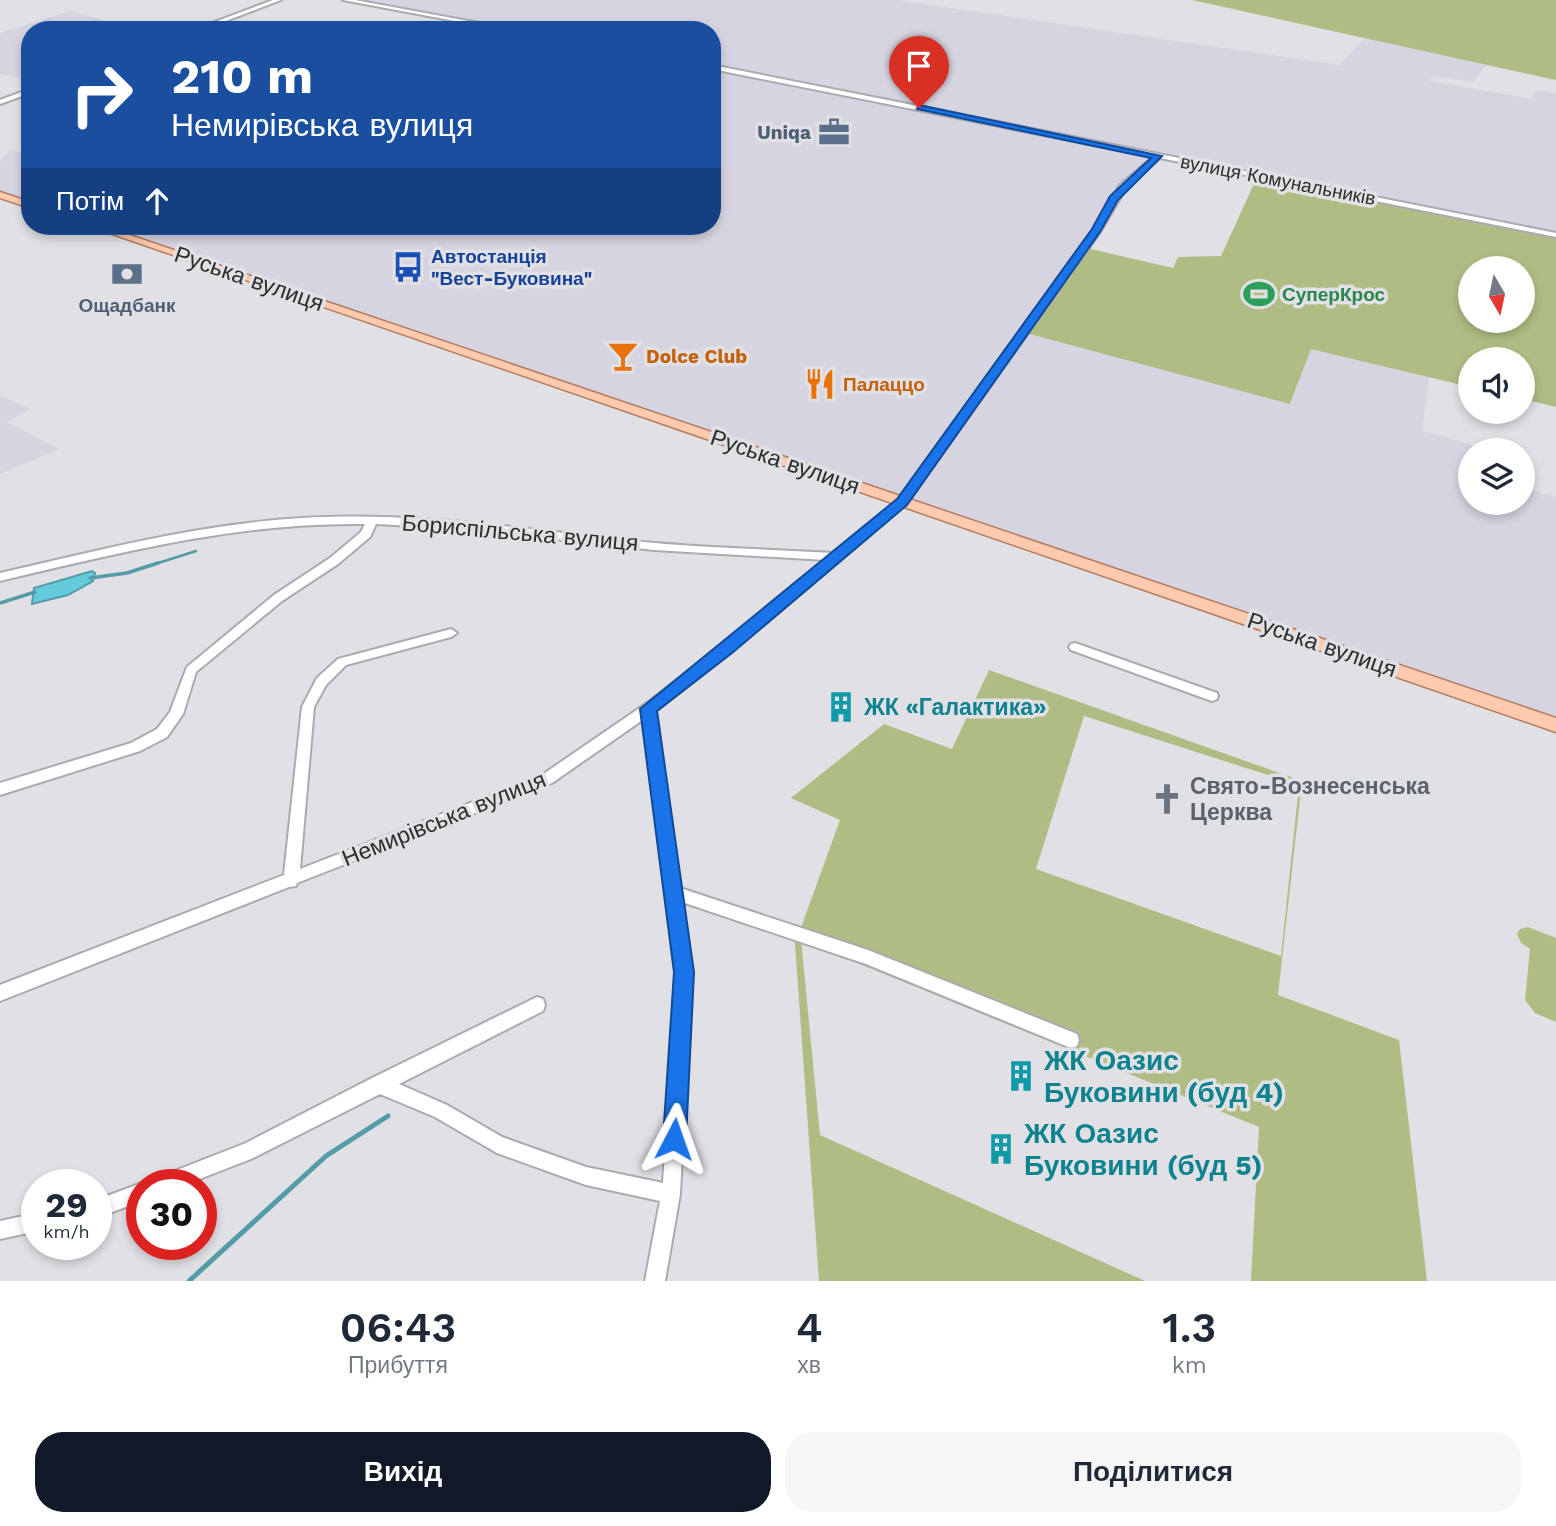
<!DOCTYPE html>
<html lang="uk">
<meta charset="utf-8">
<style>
:root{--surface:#fff;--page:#f6f6f7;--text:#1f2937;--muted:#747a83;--accent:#111827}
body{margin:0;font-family:"Work Sans",sans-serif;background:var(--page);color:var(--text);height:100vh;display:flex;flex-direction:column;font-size:26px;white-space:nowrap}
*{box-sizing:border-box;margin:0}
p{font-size:23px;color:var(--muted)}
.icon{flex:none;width:38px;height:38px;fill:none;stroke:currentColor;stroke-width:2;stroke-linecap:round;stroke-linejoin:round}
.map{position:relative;height:1281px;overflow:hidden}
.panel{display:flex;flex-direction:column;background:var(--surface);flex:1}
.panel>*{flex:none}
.top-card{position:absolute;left:21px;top:21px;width:700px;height:214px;border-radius:28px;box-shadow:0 4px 10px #0003;background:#1a4fa0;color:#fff;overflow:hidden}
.needle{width:46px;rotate:171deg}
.fabs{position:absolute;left:1458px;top:256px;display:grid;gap:14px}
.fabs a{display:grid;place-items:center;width:77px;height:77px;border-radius:50%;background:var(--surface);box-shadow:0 4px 10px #0003;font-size:35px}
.speed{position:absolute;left:21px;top:1169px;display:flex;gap:14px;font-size:35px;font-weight:700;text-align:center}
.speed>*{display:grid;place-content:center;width:91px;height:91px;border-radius:50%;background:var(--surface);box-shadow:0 4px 10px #0003;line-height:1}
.speed small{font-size:18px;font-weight:400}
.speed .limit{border:10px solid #d22;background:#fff;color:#111}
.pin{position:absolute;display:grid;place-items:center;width:60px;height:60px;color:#fff;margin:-72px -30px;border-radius:50% 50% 50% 0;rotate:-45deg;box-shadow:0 0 7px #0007}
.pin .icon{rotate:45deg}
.me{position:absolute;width:77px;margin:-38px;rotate:4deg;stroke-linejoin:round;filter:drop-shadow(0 0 5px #0008)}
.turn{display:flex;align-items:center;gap:24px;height:147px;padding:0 35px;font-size:32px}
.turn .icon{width:91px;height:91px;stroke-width:2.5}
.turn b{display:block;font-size:49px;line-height:60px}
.then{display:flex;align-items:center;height:66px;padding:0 35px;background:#0003;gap:14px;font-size:26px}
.eta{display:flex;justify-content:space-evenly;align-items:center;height:119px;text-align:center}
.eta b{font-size:42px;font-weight:600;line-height:49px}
.primary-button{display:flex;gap:14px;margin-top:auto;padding:14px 35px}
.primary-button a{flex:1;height:80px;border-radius:28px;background:var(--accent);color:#fff;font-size:28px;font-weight:600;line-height:80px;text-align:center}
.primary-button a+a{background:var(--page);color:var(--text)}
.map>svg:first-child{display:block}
.built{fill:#d7d4e1}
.green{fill:#afbd84;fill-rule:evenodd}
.water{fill:#64cbdc;stroke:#549ca8;stroke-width:2}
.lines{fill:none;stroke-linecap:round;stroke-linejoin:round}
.stream-far2{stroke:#549ca8;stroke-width:2.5}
.stream-far1{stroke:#549ca8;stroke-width:3.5}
.stream{stroke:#549ca8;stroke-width:5}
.minor-casing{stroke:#acaab0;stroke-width:4}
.major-casing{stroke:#b47c5e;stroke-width:3}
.minor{fill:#fff;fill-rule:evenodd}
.major{fill:#fdcaad;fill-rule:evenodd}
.route{fill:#1a73e8;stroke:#114b97;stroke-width:2}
.labels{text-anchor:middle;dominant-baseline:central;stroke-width:7;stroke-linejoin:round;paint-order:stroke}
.far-service-label{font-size:19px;font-weight:bold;fill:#4e5e75;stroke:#e1e0e5;text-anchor:end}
.far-street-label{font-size:19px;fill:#2e2d2f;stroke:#e1e0e5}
.far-transit-label{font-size:19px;font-weight:bold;fill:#164399;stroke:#e1e0e5;text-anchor:start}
.far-leisure-label{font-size:19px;font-weight:bold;fill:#27864d;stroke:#e1e0e5;text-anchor:start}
.far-food-label{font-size:19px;font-weight:bold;fill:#c56008;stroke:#e1e0e5;text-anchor:start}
.street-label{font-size:23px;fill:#2e2d2f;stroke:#e1e0e5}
.culture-label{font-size:23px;font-weight:bold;fill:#0d838f;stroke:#e1e0e5;text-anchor:start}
.worship-label{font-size:23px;font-weight:bold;fill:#5b616d;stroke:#e1e0e5;text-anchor:start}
.near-culture-label{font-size:28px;font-weight:bold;fill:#0d838f;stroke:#e1e0e5;text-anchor:start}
</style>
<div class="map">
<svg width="1556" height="1281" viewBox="0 0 1556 1281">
<rect width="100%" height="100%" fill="#e1e0e5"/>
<!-- built -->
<path class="built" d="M 351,0 L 896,0 L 1340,65 L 1364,38 L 1192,0 L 1556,0 L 1556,80 L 1487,65 L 1473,82 L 1433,76 L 1430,81 L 1533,99 L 1535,90 L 1556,93 L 1556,235 L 1158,155 L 1136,173 L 1022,332 L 1291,404 L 1311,348 L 1429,377 L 1422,431 L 1492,450 L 1470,450 L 1470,502 L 1522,502 L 1523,458 L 1531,460 L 1527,489 L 1556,497 L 1556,726 L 87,226 L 712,226 L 712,30 L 488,30 L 496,26 Z
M 70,11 L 138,30 L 30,30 L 30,80 L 0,74 L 0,33 Z
M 10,150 L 30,155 L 30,206 L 0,196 L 0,161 Z
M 0,396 L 30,409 L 6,422 L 59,449 L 0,474 Z"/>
<!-- green -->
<path class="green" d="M 1192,0 L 1556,0 L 1556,80 Z
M 1258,175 L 1556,235 L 1556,407 L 1523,399 L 1522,359 L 1470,359 L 1470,387 L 1311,349 L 1290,404 L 1022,332 L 1082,247 L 1173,268 L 1178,257 L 1221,256 ZM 1470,268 L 1522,268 L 1522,320 L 1470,320 Z
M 989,670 L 1302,781 L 1278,995 L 1399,1040 L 1427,1281 L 1251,1281 L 1259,1127 L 801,940 L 820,1135 L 1145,1281 L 819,1281 L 795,944 L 840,820 L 791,798 L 884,724 L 952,749 ZM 1084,716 L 1299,785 L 1281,956 L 1036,869 Z
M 1528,927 L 1556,938 L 1556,1022 L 1535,1013 L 1525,1000 L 1530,949 L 1521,943 L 1517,934 L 1520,929 Z"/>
<!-- water -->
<path class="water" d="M 92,571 L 95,573 L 93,581 L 68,595 L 32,604 L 34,588 Z"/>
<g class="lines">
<!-- stream-far2 -->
<path class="stream-far2" d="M 152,565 L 196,551"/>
<!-- stream-far1 -->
<path class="stream-far1" d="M 90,578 L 127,573 L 158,563
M 0,603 L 35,592"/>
<!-- stream -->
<path class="stream" d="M 189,1281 L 326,1156 L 388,1116"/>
<defs>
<path id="minor" d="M 273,0 L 281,0 L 202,30 L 193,30 Z
M 343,0 L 355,0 L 517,30 L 503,30 Z
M 712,65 L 1556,233 L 1556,237 L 1160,158 L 1126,188 L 1100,232 L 906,504 L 731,652 L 656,711 L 680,888 L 868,950 L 1077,1034 L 1079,1040 L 1077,1046 L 1071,1048 L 866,964 L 682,902 L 692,973 L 680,1194 L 665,1281 L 645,1281 L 660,1201 L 586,1185 L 497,1153 L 435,1117 L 380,1094 L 251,1159 L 184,1185 L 151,1185 L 154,1179 L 246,1143 L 372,1078 L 537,997 L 543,999 L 545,1005 L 543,1011 L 399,1084 L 447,1105 L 502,1137 L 586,1167 L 663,1183 L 676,973 L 644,719 L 552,783 L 297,883 L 296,886 L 289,887 L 0,1001 L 0,985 L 284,875 L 302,707 L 317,678 L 338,659 L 451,629 L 457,633 L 451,637 L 346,665 L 326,685 L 314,707 L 300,869 L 542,775 L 644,705 L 723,646 L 826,560 L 654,550 L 466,529 L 376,524 L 370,537 L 338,564 L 282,601 L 196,672 L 183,714 L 167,737 L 140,751 L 0,795 L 0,783 L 131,743 L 157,729 L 170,712 L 187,667 L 274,595 L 330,558 L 361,532 L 365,524 C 241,522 121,552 0,581 L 0,573 C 99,550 199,524 301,518 C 413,511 523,529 633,541 C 700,548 767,549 834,553 L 898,500 L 1093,230 L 1120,185 L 1153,157 L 712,69 Z
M 30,89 L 30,93 L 0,104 L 0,100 Z
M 1075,643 L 1217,693 L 1218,696 L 1217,699 L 1212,701 L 1071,650 L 1069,647 L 1071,644 Z
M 142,1183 L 147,1185 L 142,1185 L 142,1201 L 96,1218 L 96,1200 Z
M 37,1213 L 37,1231 L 0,1239 L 0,1221 Z"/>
<path id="major" d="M 0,192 L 30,202 L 30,208 L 0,198 Z
M 89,226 L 103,226 L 1556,718 L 1556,732 Z"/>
</defs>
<!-- minor casing -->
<use href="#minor" class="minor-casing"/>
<!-- major casing -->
<use href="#major" class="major-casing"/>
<!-- minor -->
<use href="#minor" class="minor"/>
<!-- major -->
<use href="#major" class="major"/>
</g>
<!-- route -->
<path class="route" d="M 919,105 L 1162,156 L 1118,200 L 1100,232 L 907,505 L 732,653 L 657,711 L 694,972 L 686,1139 L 682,1147 L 674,1150 L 666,1147 L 663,1139 L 674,972 L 640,709 L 897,499 L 1092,229 L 1110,196 L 1151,158 L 917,109 Z"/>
<!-- icons -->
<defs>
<symbol id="office-bare" viewBox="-9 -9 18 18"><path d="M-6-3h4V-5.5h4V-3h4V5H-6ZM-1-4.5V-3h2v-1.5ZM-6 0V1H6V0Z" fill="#5c6f8a" stroke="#e1e0e5" stroke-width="2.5" paint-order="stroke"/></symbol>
<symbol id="bus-bare" viewBox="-9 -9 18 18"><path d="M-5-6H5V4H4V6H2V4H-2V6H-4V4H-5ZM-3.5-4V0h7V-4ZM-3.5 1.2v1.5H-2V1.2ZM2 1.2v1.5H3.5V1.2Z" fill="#1a4fb4" stroke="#e1e0e5" stroke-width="2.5" paint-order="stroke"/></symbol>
<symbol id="bank-bare" viewBox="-9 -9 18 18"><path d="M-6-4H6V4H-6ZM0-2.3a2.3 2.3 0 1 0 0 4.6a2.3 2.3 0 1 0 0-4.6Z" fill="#5c6f8a" stroke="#e1e0e5" stroke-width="2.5" paint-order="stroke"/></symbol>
<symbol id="stadium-bare" viewBox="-9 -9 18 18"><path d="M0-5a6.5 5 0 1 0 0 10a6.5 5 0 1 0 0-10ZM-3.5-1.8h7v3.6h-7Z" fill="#2e9e5b" stroke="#e1e0e5" stroke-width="2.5" paint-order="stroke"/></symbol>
<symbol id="bar-bare" viewBox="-9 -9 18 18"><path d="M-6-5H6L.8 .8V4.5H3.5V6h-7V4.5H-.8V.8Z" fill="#e8710a" stroke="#e1e0e5" stroke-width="2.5" paint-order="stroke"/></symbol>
<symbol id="restaurant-bare" viewBox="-9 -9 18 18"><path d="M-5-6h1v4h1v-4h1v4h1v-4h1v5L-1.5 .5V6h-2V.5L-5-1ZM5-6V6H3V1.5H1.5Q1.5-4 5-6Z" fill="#e8710a" stroke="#e1e0e5" stroke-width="2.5" paint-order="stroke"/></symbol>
<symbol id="building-bare" viewBox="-9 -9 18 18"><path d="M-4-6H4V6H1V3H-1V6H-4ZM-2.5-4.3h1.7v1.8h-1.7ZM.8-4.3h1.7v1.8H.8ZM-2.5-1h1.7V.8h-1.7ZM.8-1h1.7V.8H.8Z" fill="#0f9aa8" stroke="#e1e0e5" stroke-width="2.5" paint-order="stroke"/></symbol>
<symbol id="church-bare" viewBox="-9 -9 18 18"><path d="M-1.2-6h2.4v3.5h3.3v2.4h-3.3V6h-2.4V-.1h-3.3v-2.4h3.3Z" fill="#6b7280" stroke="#e1e0e5" stroke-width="2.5" paint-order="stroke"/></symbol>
</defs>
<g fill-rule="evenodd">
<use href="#office-bare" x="812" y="110" width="44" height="44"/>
<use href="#bus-bare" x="386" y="245" width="44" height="44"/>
<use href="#bank-bare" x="105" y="252" width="44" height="44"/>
<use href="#stadium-bare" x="1237" y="272" width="44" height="44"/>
<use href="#bar-bare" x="601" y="334" width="44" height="44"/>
<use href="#restaurant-bare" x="798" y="362" width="44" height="44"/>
<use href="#building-bare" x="819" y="685" width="44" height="44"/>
<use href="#church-bare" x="1145" y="777" width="44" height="44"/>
<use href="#building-bare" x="999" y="1054" width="44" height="44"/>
<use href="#building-bare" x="979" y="1127" width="44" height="44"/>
</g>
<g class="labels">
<!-- far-service labels -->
<g class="far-service-label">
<text x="811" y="132">Uniqa</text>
<text x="127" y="305" text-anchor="middle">Ощадбанк</text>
</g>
<!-- far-street labels -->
<g class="far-street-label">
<text transform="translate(1278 180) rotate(11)">вулиця Комунальників</text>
</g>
<!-- far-transit labels -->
<g class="far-transit-label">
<text x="431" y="256">Автостанція<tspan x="431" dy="22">"Вест-Буковина"</tspan></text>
</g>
<!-- far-leisure labels -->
<g class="far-leisure-label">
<text x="1282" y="294">СуперКрос</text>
</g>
<!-- far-food labels -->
<g class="far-food-label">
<text x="646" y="356">Dolce Club</text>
<text x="843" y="384">Палаццо</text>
</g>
<!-- street labels -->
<g class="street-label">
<text transform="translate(249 279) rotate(19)">Руська вулиця</text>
<text transform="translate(785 462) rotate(19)">Руська вулиця</text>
<text transform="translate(520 533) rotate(5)">Бориспільська вулиця</text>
<text transform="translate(1322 645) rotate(19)">Руська вулиця</text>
<text transform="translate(444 819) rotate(-22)">Немирівська вулиця</text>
</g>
<!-- culture labels -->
<g class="culture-label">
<text x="864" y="707">ЖК «Галактика»</text>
</g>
<!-- worship labels -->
<g class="worship-label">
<text x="1190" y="786">Свято-Вознесенська<tspan x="1190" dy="26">Церква</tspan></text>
</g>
<!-- near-culture labels -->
<g class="near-culture-label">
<text x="1044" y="1060">ЖК Оазис<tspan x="1044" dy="32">Буковини (буд 4)</tspan></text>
<text x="1024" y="1133">ЖК Оазис<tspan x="1024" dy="32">Буковини (буд 5)</tspan></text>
</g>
</g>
</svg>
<div class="fabs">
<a><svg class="needle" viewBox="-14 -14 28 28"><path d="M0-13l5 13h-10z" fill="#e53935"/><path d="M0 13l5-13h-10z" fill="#747a83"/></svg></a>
<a><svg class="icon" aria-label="sound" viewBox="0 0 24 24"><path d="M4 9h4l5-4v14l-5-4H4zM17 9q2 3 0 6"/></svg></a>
<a><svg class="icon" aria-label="layers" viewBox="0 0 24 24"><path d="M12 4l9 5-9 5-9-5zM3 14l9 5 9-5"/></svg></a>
</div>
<div class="speed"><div>29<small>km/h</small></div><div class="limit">30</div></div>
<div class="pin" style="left:919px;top:108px;background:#d93025"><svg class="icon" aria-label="arrive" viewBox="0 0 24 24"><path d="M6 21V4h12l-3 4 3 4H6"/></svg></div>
<svg class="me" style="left:674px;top:1139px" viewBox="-20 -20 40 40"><path d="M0-17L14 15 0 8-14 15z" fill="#1a73e8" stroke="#fff" stroke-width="4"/></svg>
<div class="top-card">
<div class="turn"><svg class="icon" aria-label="right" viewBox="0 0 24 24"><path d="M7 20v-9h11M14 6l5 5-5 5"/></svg><div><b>210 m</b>Немирівська вулиця</div></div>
<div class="then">Потім<svg class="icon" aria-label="ahead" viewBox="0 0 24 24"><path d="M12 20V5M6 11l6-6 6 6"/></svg></div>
</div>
</div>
<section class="panel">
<div class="eta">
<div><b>06:43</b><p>Прибуття</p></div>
<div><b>4</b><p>хв</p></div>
<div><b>1.3</b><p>km</p></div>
</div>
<div class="primary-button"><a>Вихід</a><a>Поділитися</a></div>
</section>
